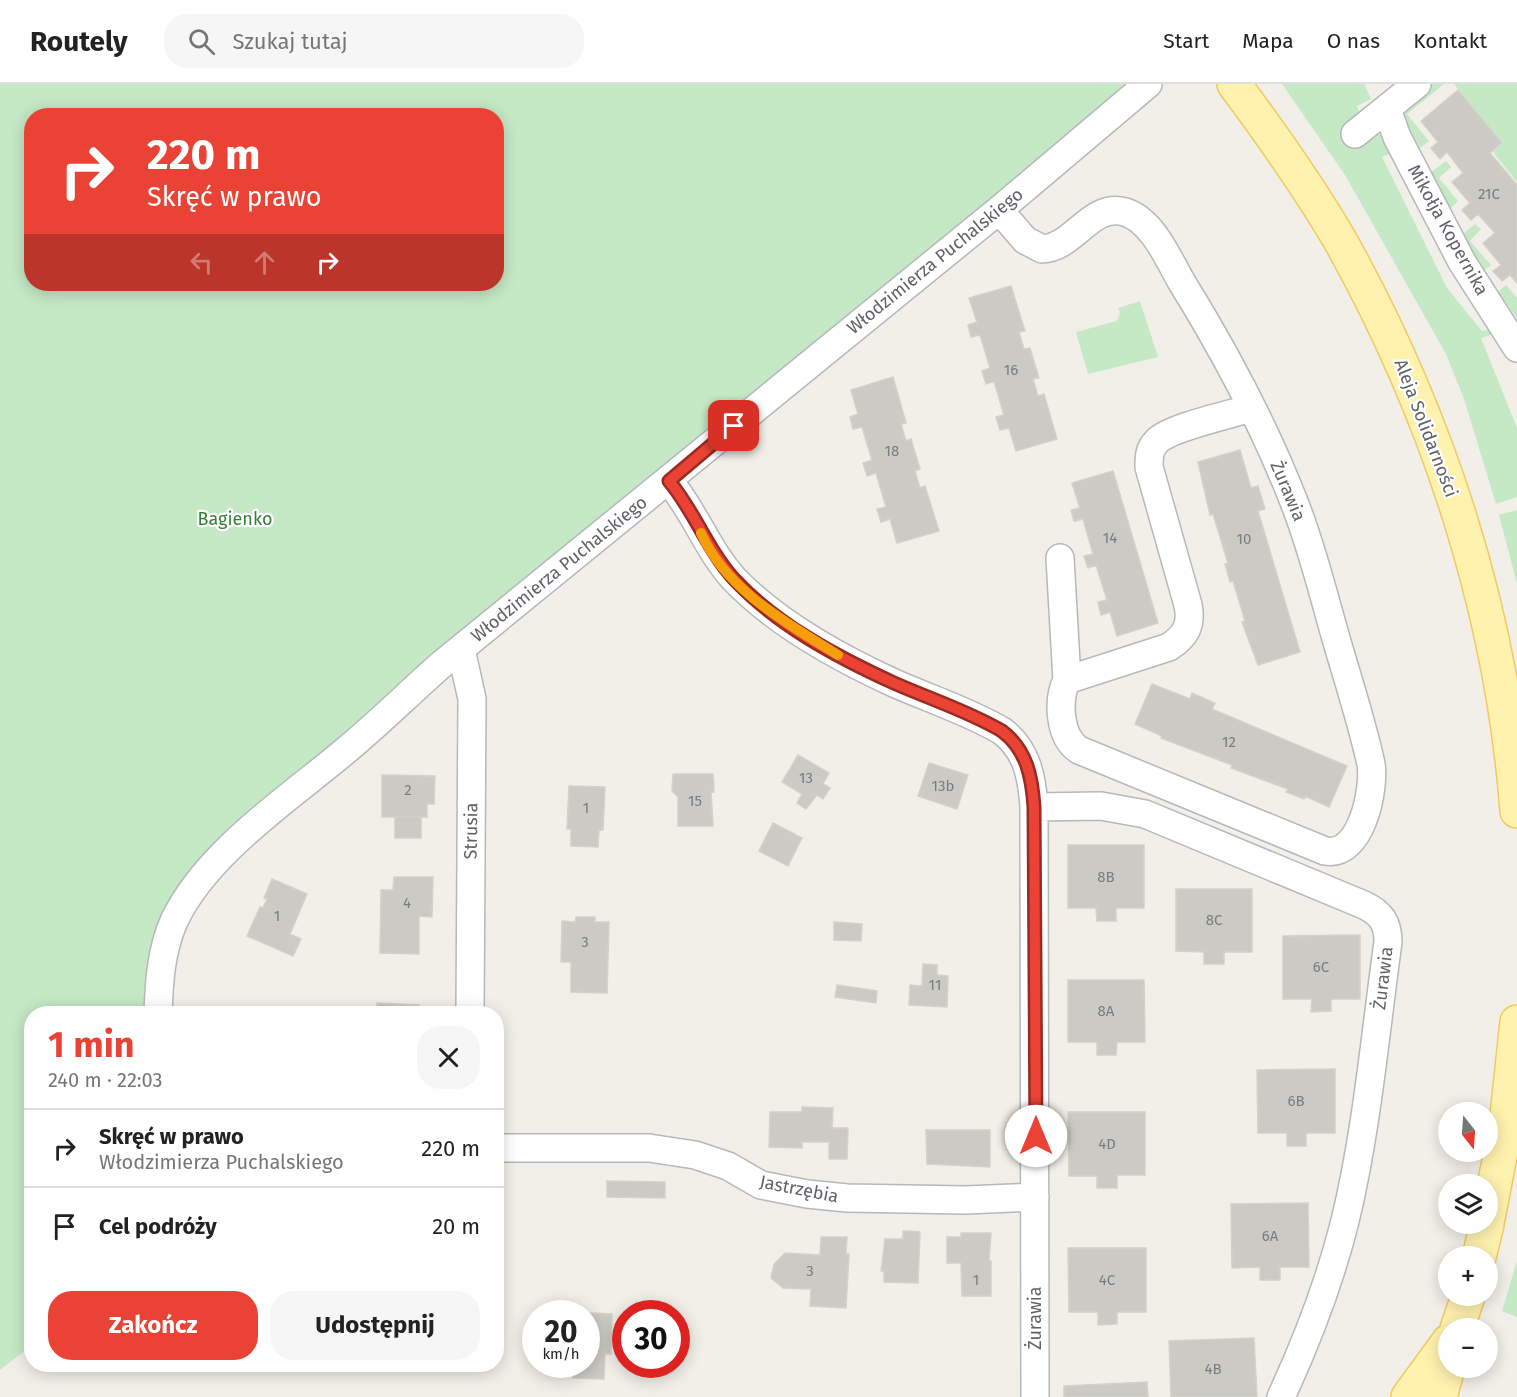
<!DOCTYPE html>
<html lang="pl">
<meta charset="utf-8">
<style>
:root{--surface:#fff;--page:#f6f6f6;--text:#222;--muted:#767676;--line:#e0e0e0;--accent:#ea4335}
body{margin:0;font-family:"Fira Sans",sans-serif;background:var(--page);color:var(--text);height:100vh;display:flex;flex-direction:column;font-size:22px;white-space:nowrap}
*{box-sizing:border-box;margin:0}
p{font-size:20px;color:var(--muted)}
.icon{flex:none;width:33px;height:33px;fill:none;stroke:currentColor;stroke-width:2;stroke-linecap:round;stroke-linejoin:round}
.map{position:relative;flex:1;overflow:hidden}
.side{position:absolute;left:24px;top:922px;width:480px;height:366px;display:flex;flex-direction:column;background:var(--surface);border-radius:24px;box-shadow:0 3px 15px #0003}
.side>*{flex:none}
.top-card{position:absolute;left:24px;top:24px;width:480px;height:183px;border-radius:24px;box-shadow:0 3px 15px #0003;background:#ea4335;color:#fff;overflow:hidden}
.needle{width:39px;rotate:163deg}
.controls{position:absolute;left:1438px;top:1018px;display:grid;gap:12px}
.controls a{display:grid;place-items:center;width:60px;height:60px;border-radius:50%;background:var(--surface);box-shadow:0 3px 15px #0003;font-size:30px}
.speed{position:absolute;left:522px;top:1216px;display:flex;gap:12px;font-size:30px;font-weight:700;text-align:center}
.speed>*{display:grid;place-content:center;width:78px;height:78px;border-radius:50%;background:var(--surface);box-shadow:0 3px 15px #0003;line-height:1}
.speed small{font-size:15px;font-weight:400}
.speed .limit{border:9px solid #d22;background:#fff;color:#111}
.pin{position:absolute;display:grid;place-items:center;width:51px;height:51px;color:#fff;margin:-26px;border-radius:12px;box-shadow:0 3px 9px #0006}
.me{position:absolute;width:66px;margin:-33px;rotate:0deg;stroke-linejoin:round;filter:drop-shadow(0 0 4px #0008)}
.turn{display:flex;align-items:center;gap:21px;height:126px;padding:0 24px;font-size:27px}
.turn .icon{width:78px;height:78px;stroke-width:2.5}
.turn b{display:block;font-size:42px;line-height:51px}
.lanes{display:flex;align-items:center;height:57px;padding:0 24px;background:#0003;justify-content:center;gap:30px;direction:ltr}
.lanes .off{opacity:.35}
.round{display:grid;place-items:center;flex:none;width:63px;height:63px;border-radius:24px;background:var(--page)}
.overview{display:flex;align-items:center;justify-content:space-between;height:102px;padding:0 24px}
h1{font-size:36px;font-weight:700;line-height:45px;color:var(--accent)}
.button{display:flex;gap:12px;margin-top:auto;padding:12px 24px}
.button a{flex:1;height:69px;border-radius:24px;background:var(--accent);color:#fff;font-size:24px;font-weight:700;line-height:69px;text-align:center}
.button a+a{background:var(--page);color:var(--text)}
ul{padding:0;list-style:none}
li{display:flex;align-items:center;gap:18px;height:78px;padding:0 24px;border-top:2px solid var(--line)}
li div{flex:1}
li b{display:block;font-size:22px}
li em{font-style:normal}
header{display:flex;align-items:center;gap:36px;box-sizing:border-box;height:84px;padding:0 30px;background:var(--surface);border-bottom:2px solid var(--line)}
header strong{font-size:28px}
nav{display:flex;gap:33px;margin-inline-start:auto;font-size:21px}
.search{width:420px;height:54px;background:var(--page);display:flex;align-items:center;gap:15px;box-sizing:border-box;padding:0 21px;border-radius:24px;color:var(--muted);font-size:22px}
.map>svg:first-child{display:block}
.green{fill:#c5e8c5;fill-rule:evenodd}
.building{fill:#cccac5;stroke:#d6d1c6;stroke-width:1.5}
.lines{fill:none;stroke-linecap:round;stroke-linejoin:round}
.minor-casing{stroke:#b5b8bc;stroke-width:30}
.major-casing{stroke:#f2c960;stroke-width:36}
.minor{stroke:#fff;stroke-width:27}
.major{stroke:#fff2af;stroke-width:33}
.route-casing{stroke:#982c22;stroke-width:15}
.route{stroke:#ea4335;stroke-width:10}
.slow{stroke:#f59e0b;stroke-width:10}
.labels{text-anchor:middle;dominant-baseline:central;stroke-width:4.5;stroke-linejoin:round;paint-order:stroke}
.number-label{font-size:15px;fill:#7a7d7f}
.street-label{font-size:18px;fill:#5f6368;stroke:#fff}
.park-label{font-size:18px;fill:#348238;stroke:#fff}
</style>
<header>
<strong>Routely</strong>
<div class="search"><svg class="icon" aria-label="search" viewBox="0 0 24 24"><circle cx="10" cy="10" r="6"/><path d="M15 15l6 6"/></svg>Szukaj tutaj</div>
<nav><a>Start</a><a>Mapa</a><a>O nas</a><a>Kontakt</a></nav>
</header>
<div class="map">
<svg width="1517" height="1313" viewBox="0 0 1517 1313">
<rect width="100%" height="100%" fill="#f1efe8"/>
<!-- green -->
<path class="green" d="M 0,0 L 1127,0 L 959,142 L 693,358 L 208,774 L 145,930 L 32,930 L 31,1262 L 0,1286 ZM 32,32 L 496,32 L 496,200 L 32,200 Z
M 1282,0 L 1364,0 L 1371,15 L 1357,22 L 1368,51 L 1392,51 L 1398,66 L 1382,73 L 1447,204 L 1482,247 L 1493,244 L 1494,250 L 1481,254 L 1517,344 L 1517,413 L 1496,420 L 1464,315 L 1446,270 L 1345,91 Z
M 1432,0 L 1444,0 L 1407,30 L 1429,57 L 1420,64 L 1401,28 Z
M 1454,0 L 1517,0 L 1517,98 L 1493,68 L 1503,59 Z
M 1446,77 L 1451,83 L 1439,94 L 1458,117 L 1449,126 L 1431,88 Z
M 1475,140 L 1481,145 L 1470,157 L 1491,181 L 1483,187 L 1462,151 Z
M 1506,201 L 1517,214 L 1517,234 L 1498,208 Z
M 1140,217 L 1158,273 L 1088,290 L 1076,248 L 1117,237 L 1120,229 L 1118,224 Z
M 1517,426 L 1517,500 L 1499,431 Z
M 1517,1177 L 1517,1233 L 1502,1227 Z"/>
<!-- building -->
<path class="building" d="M 1458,6 L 1502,59 L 1490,69 L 1517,101 L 1517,199 L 1510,191 L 1502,197 L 1493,187 L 1501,181 L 1483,159 L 1495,149 L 1478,130 L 1471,136 L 1462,126 L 1470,119 L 1452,98 L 1463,89 L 1447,68 L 1440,75 L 1431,64 L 1438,58 L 1421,37 Z
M 1011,202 L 1025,247 L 1019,248 L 1024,265 L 1030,264 L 1039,294 L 1033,295 L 1038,312 L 1044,310 L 1057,355 L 1016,367 L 1009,344 L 1000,346 L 996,333 L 1004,331 L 994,297 L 986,300 L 982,287 L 990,284 L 980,251 L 971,253 L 968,241 L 977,238 L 969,214 Z
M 893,293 L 906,339 L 901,340 L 906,357 L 911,355 L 920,385 L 915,387 L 920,404 L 925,402 L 939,447 L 897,459 L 890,435 L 881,438 L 877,425 L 886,423 L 876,389 L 867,392 L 863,379 L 872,376 L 862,343 L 853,345 L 850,333 L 858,330 L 851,306 Z
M 1240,366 L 1251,404 L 1258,402 L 1265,425 L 1258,427 L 1300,568 L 1258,581 L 1242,538 L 1245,537 L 1233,497 L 1230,498 L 1225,480 L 1228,479 L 1213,430 L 1210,431 L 1198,378 Z
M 1113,387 L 1158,539 L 1117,552 L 1110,528 L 1101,531 L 1098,518 L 1107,516 L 1096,481 L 1088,484 L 1084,472 L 1093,470 L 1083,435 L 1074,437 L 1071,426 L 1080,424 L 1072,399 Z
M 1152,600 L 1190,615 L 1192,609 L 1215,619 L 1212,625 L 1347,682 L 1329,723 L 1305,712 L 1304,715 L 1286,708 L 1288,705 L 1231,684 L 1232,681 L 1161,654 L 1162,652 L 1135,640 Z
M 798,671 L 829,689 L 823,700 L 830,704 L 823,715 L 817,711 L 806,725 L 797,719 L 802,710 L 782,698 Z
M 929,679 L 968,691 L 957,725 L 918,712 Z
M 673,690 L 713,690 L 714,708 L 711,707 L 713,742 L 678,742 L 678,713 L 672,707 Z
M 382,691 L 435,692 L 434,720 L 427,720 L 427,733 L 382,733 Z
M 569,702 L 605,703 L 603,746 L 599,746 L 598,763 L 571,762 L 571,745 L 567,745 Z
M 395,733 L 421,733 L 421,754 L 395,754 Z
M 773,739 L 802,754 L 788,782 L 759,767 Z
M 1068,761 L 1144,761 L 1144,824 L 1116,824 L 1116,837 L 1097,837 L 1096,824 L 1068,824 Z
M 394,793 L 433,793 L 432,833 L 419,832 L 419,870 L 380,869 L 381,806 L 393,806 Z
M 272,795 L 307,810 L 290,850 L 301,855 L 293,872 L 247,852 L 260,823 L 263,824 L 267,815 L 264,814 Z
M 1176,805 L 1252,805 L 1252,868 L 1224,868 L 1224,880 L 1204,880 L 1204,868 L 1176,867 Z
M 576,833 L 595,833 L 595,838 L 609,838 L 607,909 L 571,908 L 571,878 L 561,878 L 562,837 L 575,838 Z
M 834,838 L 862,840 L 861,857 L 834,856 Z
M 1360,851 L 1360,915 L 1331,915 L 1331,927 L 1311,928 L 1312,915 L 1283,915 L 1283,852 Z
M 923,880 L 937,881 L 937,891 L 948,892 L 947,923 L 909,921 L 910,901 L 922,902 Z
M 1068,896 L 1144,896 L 1145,958 L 1117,958 L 1116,971 L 1097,971 L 1097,958 L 1068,958 Z
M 837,901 L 877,907 L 876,919 L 835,913 Z
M 377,919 L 419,921 L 419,930 L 377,930 Z
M 1335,985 L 1335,1049 L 1306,1049 L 1306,1062 L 1287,1062 L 1287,1049 L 1258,1049 L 1257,986 Z
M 802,1023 L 833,1024 L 832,1044 L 848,1044 L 847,1075 L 829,1075 L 829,1058 L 802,1058 L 802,1064 L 769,1063 L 770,1028 L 802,1028 Z
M 1068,1028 L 1145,1028 L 1145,1091 L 1117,1091 L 1117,1104 L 1097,1104 L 1097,1092 L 1069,1092 Z
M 926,1046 L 990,1046 L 990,1083 L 927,1080 Z
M 607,1097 L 665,1098 L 665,1114 L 607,1113 Z
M 1308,1119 L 1309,1183 L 1280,1183 L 1280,1196 L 1260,1196 L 1260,1183 L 1232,1184 L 1231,1120 Z
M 903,1147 L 920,1148 L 918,1199 L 884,1198 L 884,1187 L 881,1187 L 885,1155 L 903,1155 Z
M 961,1149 L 991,1149 L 989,1177 L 991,1177 L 991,1212 L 962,1212 L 961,1179 L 947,1179 L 947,1153 L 961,1153 Z
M 821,1153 L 847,1153 L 846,1170 L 849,1170 L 846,1224 L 810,1222 L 811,1205 L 783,1204 L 771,1194 L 774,1180 L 785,1169 L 820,1171 Z
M 1068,1164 L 1146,1164 L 1146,1228 L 1117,1228 L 1117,1240 L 1098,1241 L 1098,1228 L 1069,1228 Z
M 569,1228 L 612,1230 L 611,1270 L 605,1270 L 604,1295 L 573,1294 L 573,1281 L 586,1281 L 586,1230 Z
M 1254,1254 L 1257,1313 L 1171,1313 L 1169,1257 Z
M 1147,1298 L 1148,1313 L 1064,1313 L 1064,1302 Z"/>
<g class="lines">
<defs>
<path id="minor" d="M 1387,25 L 1397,53 L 1462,178 L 1517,264
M 1355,50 L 1417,0
M 999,126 L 1025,156 L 1042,165 C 1074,164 1091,118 1125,128 C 1152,136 1168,174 1181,197 C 1225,268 1266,345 1296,423 C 1313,467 1324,513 1337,558 C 1349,599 1362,639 1371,680 C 1375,706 1361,774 1325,767 L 1079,666 C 1059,653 1057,616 1067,596 L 1169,563 C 1186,552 1192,541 1188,521 L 1149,383 C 1149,373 1149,365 1157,357 C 1171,343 1229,331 1251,324
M 669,397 C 695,428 707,465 734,495 C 777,540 837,573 894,599 C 930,615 968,627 1002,647 C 1027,666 1032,693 1034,723 L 1035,1313
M 1060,474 L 1067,596
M 461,565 L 472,615 L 470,930
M 1034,723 L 1101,722 L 1145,730 L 1364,821 C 1381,829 1388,839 1388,858 C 1375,951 1367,1046 1345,1137 C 1330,1197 1307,1257 1281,1313
M 158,930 C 159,899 161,866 174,837 C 206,769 288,715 344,668 C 378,640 409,609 442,580 L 999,126 L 1148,0
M 496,1064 L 649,1064 L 695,1071 L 728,1082 L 761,1101 L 807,1110 L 847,1114 L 966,1116 L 1035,1113"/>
<path id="major" d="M 1234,0 C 1272,51 1309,103 1341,158 C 1438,332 1502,528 1517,727
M 1488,1134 L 1506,1041 L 1517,938
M 1479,1173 L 1487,1140
M 1457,1245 L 1468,1212
M 1408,1313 L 1449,1257
M 1440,1313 L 1449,1280"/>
</defs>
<!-- minor casing -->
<use href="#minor" class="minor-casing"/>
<!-- major casing -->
<use href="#major" class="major-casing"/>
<!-- minor -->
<use href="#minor" class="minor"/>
<!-- major -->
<use href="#major" class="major"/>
</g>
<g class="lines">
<defs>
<path id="route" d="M 734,342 L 669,397 C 695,428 707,465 734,495 C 777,541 837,573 894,599 C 930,615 968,627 1002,647 C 1027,666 1032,693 1034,723 L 1036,1052"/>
</defs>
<!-- route casing -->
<use href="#route" class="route-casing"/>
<!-- route -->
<use href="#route" class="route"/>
<!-- slow -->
<path class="slow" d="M 701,449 C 726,506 788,540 838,571"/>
</g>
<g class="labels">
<!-- number labels -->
<g class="number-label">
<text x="1489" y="110">21C</text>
<text x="1011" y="286">16</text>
<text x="892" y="367">18</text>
<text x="1110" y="454">14</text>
<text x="1244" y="455">10</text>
<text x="1229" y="658">12</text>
<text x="806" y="694">13</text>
<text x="943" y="702">13b</text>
<text x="408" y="706">2</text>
<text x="695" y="717">15</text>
<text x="586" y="724">1</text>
<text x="1106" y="793">8B</text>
<text x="407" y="819">4</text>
<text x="277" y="832">1</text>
<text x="1214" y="836">8C</text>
<text x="585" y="858">3</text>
<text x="1321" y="883">6C</text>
<text x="935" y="901">11</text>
<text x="1106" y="927">8A</text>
<text x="1296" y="1017">6B</text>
<text x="1107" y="1060">4D</text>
<text x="1270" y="1152">6A</text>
<text x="810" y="1187">3</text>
<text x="976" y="1196">1</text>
<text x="1107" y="1196">4C</text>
<text x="1213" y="1285">4B</text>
</g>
<!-- street labels -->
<g class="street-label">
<text transform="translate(1448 146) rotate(61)">Mikołja Kopernika</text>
<text transform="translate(935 177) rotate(-39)">Włodzimierza Puchalskiego</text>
<text transform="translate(1426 344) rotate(69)">Aleja Solidarności</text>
<text transform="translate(1288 407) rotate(67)">Żurawia</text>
<text transform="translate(559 485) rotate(-39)">Włodzimierza Puchalskiego</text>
<text transform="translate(471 747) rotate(-89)">Strusia</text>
<text transform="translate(1383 894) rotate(-83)">Żurawia</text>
<text transform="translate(799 1105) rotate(11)">Jastrzębia</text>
<text transform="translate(1035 1234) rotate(-90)">Żurawia</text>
</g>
<!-- park labels -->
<g class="park-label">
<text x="235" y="435">Bagienko</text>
</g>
</g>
</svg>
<div class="controls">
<a><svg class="needle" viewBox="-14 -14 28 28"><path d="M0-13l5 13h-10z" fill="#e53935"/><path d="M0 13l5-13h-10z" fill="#767676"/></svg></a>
<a><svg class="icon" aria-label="layers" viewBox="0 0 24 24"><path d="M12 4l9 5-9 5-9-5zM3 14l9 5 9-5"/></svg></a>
<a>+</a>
<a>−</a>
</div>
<div class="speed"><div>20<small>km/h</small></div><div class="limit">30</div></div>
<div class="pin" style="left:734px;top:342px;background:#d93025"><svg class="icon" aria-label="arrive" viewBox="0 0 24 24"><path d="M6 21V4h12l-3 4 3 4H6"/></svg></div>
<svg class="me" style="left:1036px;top:1052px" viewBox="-20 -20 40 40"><circle r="19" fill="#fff"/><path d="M0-13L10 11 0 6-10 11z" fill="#ea4335"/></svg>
<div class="top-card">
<div class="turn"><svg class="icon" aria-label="right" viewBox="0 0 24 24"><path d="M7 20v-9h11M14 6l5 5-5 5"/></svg><div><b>220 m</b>Skręć w prawo</div></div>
<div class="lanes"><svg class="icon off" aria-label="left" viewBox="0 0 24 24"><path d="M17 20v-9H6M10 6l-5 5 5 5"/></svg><svg class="icon off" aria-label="ahead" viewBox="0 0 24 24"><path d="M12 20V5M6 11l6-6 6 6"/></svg><svg class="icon" aria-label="right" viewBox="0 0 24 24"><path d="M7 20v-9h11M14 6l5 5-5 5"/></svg></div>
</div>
<section class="side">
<div class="overview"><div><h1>1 min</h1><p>240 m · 22:03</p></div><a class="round"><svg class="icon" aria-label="close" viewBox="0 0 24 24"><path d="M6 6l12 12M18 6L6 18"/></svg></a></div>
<ul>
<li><svg class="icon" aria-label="right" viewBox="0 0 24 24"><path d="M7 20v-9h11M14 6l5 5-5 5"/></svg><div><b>Skręć w prawo</b><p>Włodzimierza Puchalskiego</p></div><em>220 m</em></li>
<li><svg class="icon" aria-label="arrive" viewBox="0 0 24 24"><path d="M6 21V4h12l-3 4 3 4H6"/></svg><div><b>Cel podróży</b></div><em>20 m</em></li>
</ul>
<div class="button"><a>Zakończ</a><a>Udostępnij</a></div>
</section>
</div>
